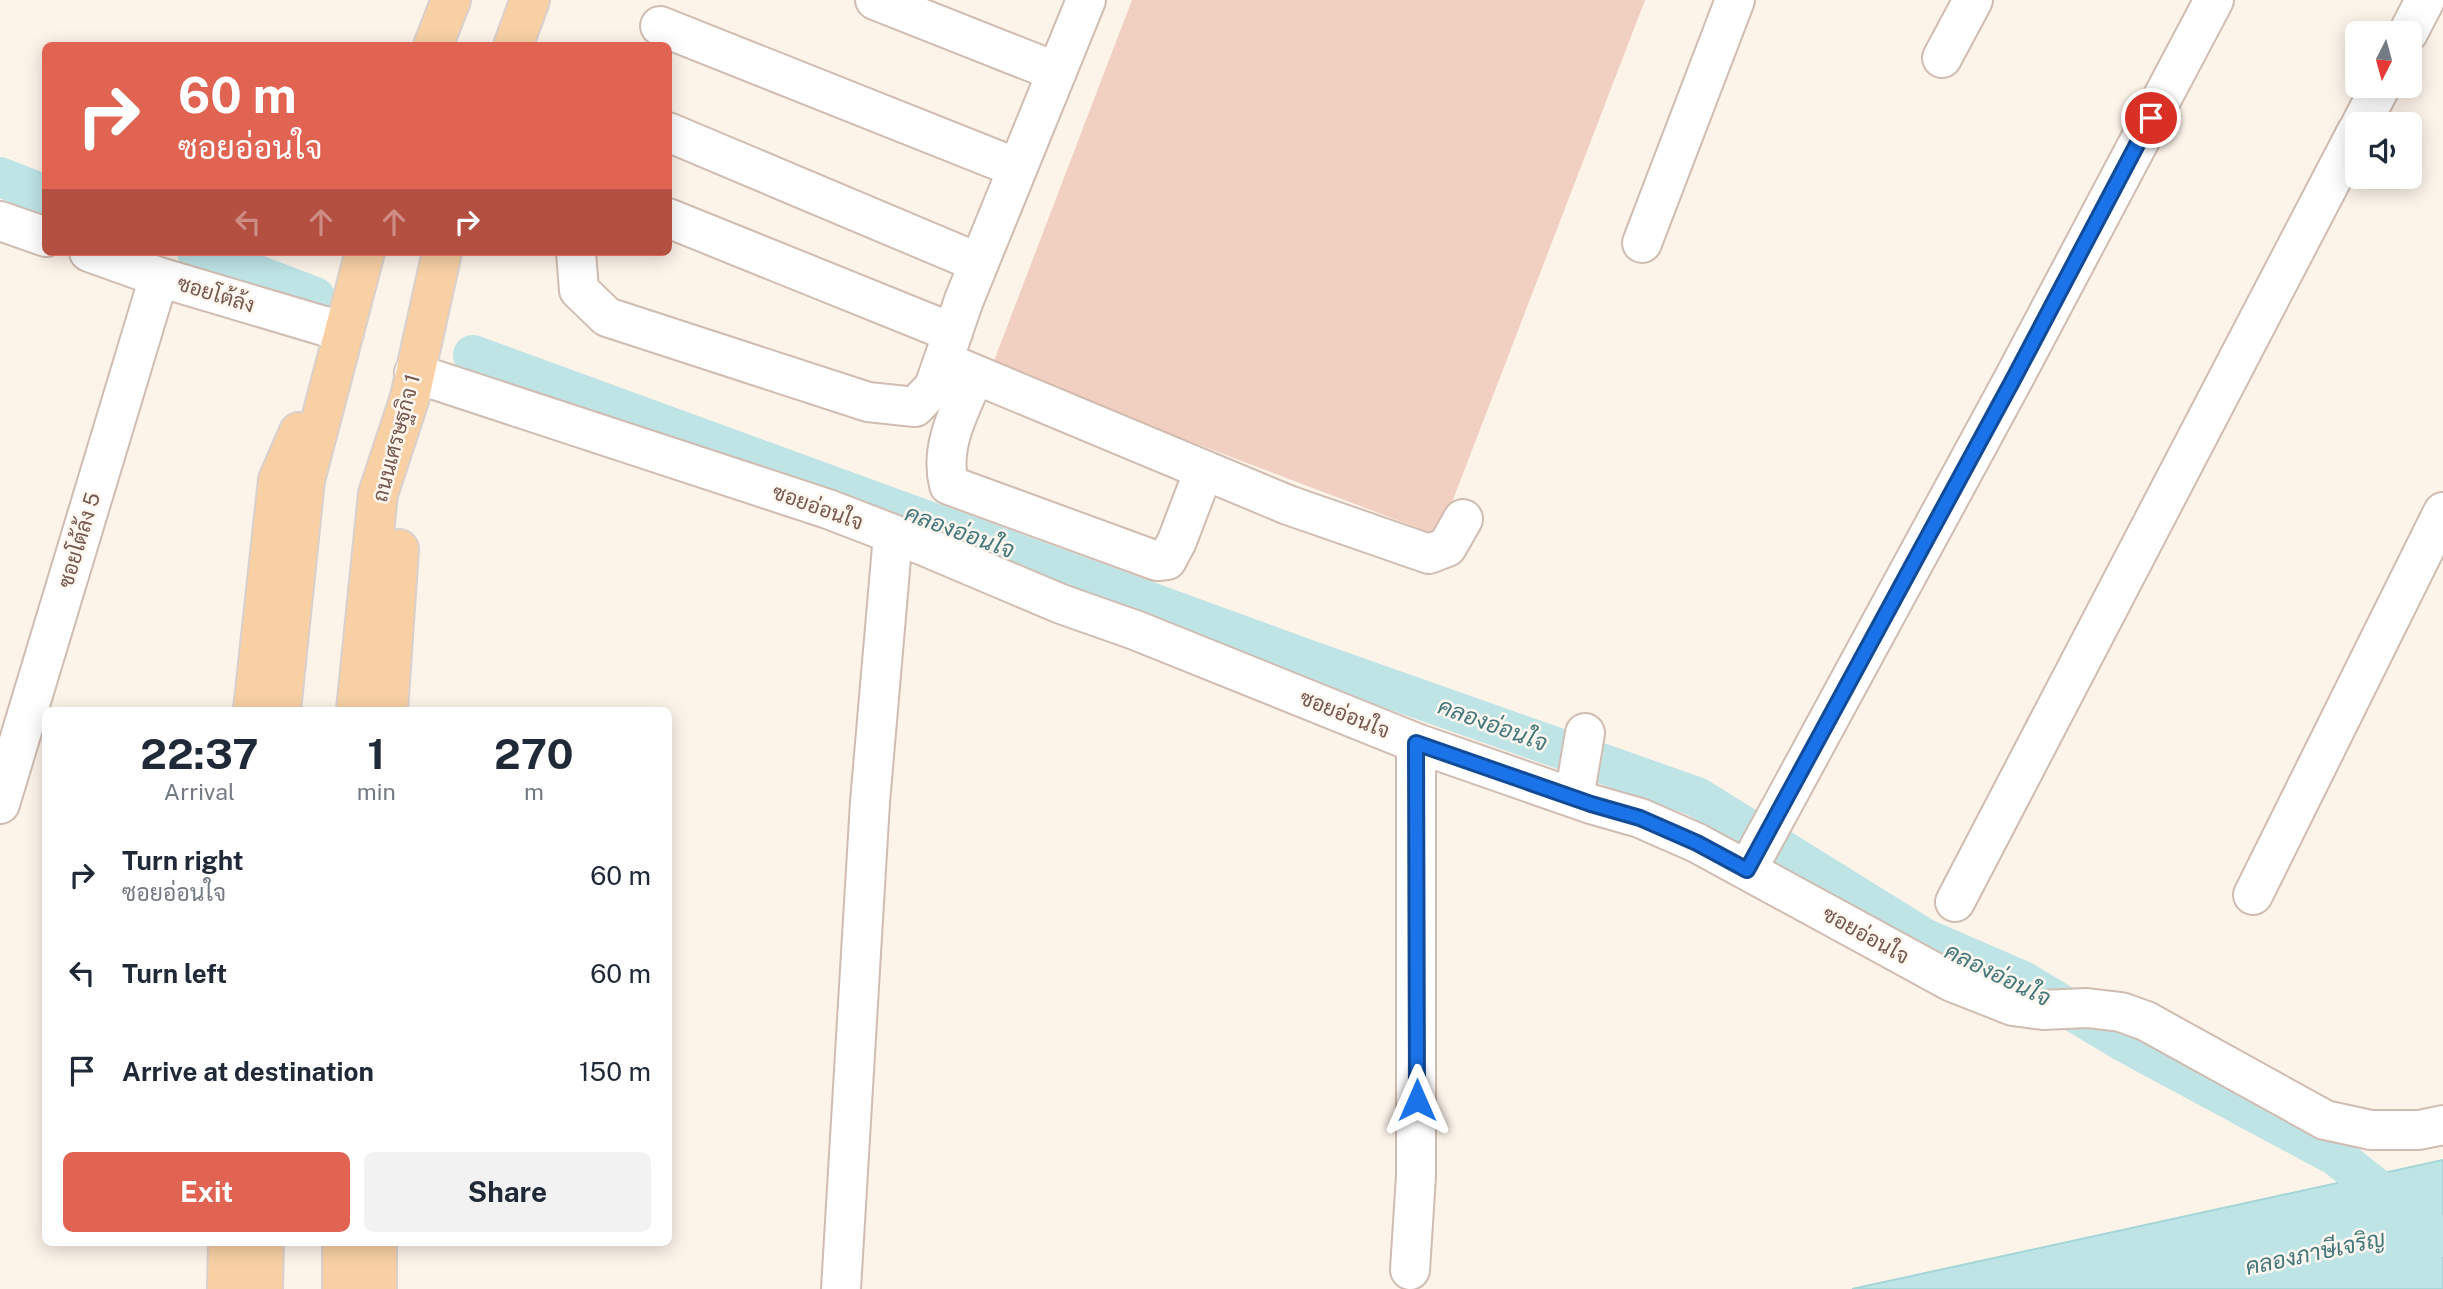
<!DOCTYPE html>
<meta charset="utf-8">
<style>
:root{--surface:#fff;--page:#f2f2f3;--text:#1f2937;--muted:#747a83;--accent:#e16453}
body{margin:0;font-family:"Public Sans",Sarabun,sans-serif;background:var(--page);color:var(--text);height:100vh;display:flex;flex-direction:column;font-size:26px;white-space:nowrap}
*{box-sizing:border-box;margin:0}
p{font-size:23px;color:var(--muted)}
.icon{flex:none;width:38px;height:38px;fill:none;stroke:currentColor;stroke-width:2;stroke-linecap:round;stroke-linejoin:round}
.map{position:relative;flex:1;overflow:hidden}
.sheet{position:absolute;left:42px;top:707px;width:630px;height:539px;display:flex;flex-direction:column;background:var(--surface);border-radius:10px;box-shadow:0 4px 18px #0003}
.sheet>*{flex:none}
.hud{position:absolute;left:42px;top:42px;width:630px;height:214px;border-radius:10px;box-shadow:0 4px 18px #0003;background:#e16453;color:#fff;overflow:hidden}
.needle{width:46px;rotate:186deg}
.buttons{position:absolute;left:2345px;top:21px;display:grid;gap:14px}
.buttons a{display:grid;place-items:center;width:77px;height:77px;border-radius:10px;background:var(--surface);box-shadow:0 4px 18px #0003;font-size:35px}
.pin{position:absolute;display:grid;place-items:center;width:60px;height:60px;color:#fff;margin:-30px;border:4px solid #fff;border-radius:50%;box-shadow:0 2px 7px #0007}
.me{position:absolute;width:77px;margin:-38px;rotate:0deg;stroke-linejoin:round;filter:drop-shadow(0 0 5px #0008)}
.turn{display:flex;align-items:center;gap:24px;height:147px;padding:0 21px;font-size:32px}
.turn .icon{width:91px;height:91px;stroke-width:2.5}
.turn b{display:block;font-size:49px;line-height:60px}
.lanes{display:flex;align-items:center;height:66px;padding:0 21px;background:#0003;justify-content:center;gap:35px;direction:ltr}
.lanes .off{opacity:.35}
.eta{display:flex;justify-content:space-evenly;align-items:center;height:119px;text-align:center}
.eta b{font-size:42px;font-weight:700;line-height:49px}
.cta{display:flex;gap:14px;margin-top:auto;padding:14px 21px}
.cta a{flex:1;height:80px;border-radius:10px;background:var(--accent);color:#fff;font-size:28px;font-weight:700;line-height:80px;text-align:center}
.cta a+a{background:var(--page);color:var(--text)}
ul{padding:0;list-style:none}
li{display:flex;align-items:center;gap:21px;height:98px;padding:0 21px}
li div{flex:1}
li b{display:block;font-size:26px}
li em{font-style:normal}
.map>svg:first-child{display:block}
.water{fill:#bee4e6;stroke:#a4d5d7;stroke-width:2}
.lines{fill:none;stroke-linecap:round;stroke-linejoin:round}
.canal{stroke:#bee4e6;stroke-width:40}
.building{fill:#f1cfc1}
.minor-casing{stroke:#d0bcb1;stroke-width:42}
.major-casing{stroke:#d9d0cd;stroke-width:42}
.minor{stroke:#fff;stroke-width:38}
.major{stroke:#f8d0a4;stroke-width:38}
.route-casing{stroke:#114b97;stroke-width:18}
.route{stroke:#1a73e8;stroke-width:12}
.labels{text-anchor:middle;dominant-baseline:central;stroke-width:5;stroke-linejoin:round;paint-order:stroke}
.street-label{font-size:21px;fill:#76574d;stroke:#fef7f0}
.water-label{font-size:23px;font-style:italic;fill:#41777b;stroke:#fef7f0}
</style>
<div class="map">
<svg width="2443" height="1289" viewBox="0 0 2443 1289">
<rect width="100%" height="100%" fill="#fcf3e9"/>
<!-- water -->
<path class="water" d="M 2443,1160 L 2443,1289 L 1852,1289 Z"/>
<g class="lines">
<!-- canal -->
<path class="canal" d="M 0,177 L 46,195
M 197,252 L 315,297
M 473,355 L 1306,659 L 1697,797 L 1924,938 L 2023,981 L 2124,1042 L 2336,1156 L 2426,1228 L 2443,1237"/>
</g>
<!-- building -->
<path class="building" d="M 1132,0 L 1645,0 L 1439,536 L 992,366 Z"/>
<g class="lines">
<defs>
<path id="minor" d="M 875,0 L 1057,72
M 660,26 L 1017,168
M 2408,33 L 2425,0
M 1942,58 L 1973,0
M 2361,124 L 2381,86
M 668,132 L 979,263
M 668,218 L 953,333
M 0,221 L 46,237
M 1642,243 L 1735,0
M 89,252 L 159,277 L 344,332
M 576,252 L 579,290 L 607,317 L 868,402 L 915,407 L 934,387 L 964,300 L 1086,0
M 943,361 L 1288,505 L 1429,554 L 1447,547 L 1463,519
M 414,373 L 828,509 L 924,546 L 1061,604 L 1135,630 L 1416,743 L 1591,804 L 1640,818 L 1697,843 L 1952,982 L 2013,1006 L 2043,1010 L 2087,1008 L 2121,1012 L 2146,1021 L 2325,1120 L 2371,1130 L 2419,1130 L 2443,1125
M 975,375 C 960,410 939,446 949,485 L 1157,561 L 1167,560 L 1177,541 L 1204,470
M 1574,798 L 1585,733
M 0,804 L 159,277
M 1747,870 L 2014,378 L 2214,0
M 2253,895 L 2443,512
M 1955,902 L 2357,131
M 1410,1270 L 1416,1176 L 1416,743
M 841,1289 L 870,802 L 893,535"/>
<path id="major" d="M 433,46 L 451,0
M 513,46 L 530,0
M 253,710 L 278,480 L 299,432
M 281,710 L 305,480 L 365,252
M 356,710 L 378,494 L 410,397 L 442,252
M 388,710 L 399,549
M 342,1242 L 342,1289
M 227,1289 L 228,1242
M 263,1289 L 264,1242
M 377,1289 L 377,1242"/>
</defs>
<!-- minor casing -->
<use href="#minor" class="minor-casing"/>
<!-- major casing -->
<use href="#major" class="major-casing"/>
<!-- minor -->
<use href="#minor" class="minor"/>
<!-- major -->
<use href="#major" class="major"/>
</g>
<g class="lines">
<defs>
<path id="route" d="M 1417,1100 L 1416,743 L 1591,804 L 1640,818 L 1697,843 L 1747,870 L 2014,378 L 2151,118"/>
</defs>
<!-- route casing -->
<use href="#route" class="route-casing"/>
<!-- route -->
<use href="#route" class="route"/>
</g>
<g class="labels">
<!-- street labels -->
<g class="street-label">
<text transform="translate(216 294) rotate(17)">ซอยโต้ล้ง</text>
<text transform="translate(396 438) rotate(-75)">ถนนเศรษฐกิจ 1</text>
<text transform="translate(818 507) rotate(20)">ซอยอ่อนใจ</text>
<text transform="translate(79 540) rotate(-73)">ซอยโต้ล้ง 5</text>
<text transform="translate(1345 714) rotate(22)">ซอยอ่อนใจ</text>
<text transform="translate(1866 935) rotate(29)">ซอยอ่อนใจ</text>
</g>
<!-- water labels -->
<g class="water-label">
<text transform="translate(960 531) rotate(20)">คลองอ่อนใจ</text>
<text transform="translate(1493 724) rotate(20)">คลองอ่อนใจ</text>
<text transform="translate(1998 974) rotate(26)">คลองอ่อนใจ</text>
<text transform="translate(2315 1252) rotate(-12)">คลองภาษีเจริญ</text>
</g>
</g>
</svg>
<div class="buttons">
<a><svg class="needle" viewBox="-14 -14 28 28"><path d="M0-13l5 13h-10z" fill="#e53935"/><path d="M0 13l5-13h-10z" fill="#747a83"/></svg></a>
<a><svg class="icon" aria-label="sound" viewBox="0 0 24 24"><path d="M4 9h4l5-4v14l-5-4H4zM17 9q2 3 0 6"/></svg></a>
</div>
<div class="pin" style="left:2151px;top:118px;background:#d93025"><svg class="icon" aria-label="arrive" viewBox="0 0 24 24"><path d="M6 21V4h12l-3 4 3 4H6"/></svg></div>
<svg class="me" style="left:1417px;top:1100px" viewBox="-20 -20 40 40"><path d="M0-17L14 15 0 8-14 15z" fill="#1a73e8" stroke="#fff" stroke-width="4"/></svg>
<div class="hud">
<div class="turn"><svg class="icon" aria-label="right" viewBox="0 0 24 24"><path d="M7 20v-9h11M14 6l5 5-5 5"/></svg><div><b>60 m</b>ซอยอ่อนใจ</div></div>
<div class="lanes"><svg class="icon off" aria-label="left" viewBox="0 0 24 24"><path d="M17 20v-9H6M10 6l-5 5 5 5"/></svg><svg class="icon off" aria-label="ahead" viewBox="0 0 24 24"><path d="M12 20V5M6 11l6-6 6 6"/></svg><svg class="icon off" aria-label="ahead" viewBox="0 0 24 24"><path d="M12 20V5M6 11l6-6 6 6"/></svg><svg class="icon" aria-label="right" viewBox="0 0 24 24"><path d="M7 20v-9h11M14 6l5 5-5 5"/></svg></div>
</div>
<section class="sheet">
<div class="eta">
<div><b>22:37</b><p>Arrival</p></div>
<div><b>1</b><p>min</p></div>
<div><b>270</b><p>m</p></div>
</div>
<ul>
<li><svg class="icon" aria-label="right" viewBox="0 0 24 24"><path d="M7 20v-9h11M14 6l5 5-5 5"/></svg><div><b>Turn right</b><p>ซอยอ่อนใจ</p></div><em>60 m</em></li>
<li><svg class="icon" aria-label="left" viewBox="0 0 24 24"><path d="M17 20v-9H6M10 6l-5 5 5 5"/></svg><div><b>Turn left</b></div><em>60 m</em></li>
<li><svg class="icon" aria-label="arrive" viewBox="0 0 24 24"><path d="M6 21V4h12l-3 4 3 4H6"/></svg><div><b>Arrive at destination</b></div><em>150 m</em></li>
</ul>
<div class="cta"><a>Exit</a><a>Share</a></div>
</section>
</div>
